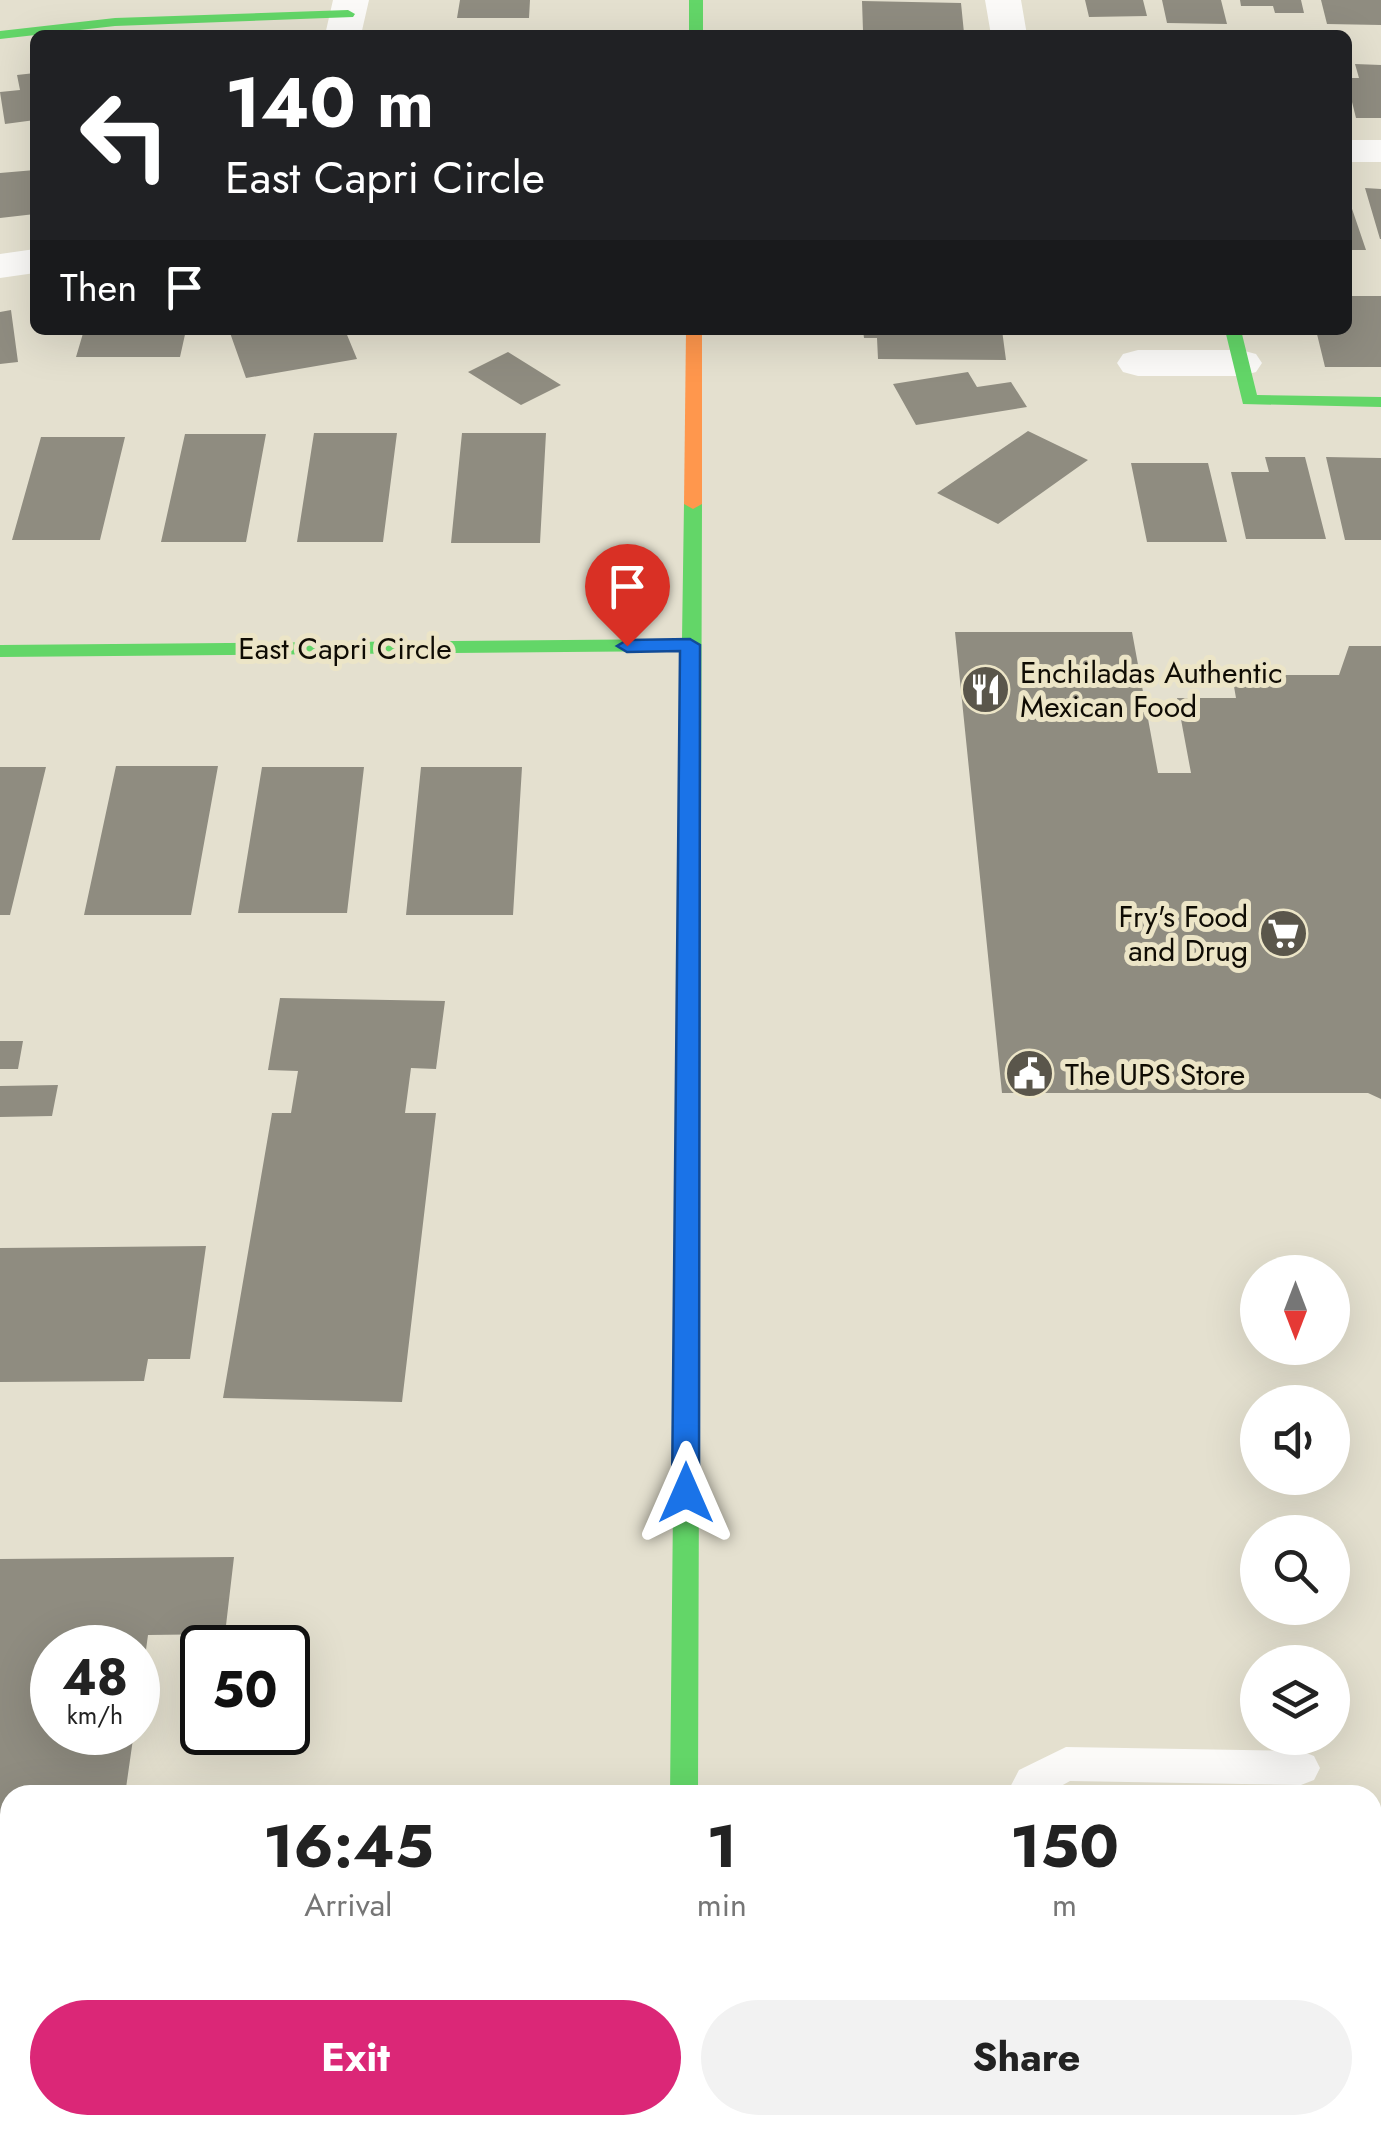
<!DOCTYPE html>
<style>
:root{--surface:#fff;--page:#f2f2f2;--text:#222;--muted:#767676;--accent:#db2777}
body{margin:0;font-family:Jost,sans-serif;background:var(--page);color:var(--text);height:100vh;display:flex;flex-direction:column;font-size:38px;white-space:nowrap}
*{box-sizing:border-box;margin:0}
p{font-size:32px;color:var(--muted)}
.icon{flex:none;width:55px;height:55px;fill:none;stroke:currentColor;stroke-width:2;stroke-linecap:round;stroke-linejoin:round}
.map{position:relative;flex:1;overflow:hidden}
.side{position:absolute;left:0px;top:1785px;width:1382px;height:350px;display:flex;flex-direction:column;background:var(--surface);border-radius:30px 30px 0 0;box-shadow:0 10px 40px #0002}
.side>*{flex:none}
.guide{position:absolute;left:30px;top:30px;width:1322px;height:305px;border-radius:15px;box-shadow:0 10px 40px #0002;background:#202124;color:#fff;overflow:hidden}
.needle{width:65px;rotate:180deg}
.tools{position:absolute;left:1240px;top:1255px;display:grid;gap:20px}
.tools a{display:grid;place-items:center;width:110px;height:110px;border-radius:50%;background:var(--surface);box-shadow:0 10px 40px #0002;font-size:50px}
.speed{position:absolute;left:30px;top:1625px;display:flex;gap:20px;font-size:50px;font-weight:700;text-align:center}
.speed>*{display:grid;place-content:center;width:130px;height:130px;border-radius:50%;background:var(--surface);box-shadow:0 10px 40px #0002;line-height:1}
.speed small{font-size:25px;font-weight:400}
.speed .limit{border:5px solid #111;border-radius:15px;background:#fff;color:#111}
.pin{position:absolute;display:grid;place-items:center;width:85px;height:85px;color:#fff;margin:-102px -42px;border-radius:50% 50% 50% 0;rotate:-45deg;box-shadow:0 0 10px #0007}
.pin .icon{rotate:45deg}
.me{position:absolute;width:110px;margin:-55px;rotate:0deg;stroke-linejoin:round;filter:drop-shadow(0 0 8px #0008)}
.turn{display:flex;align-items:center;gap:35px;height:210px;padding:0 30px;font-size:45px}
.turn .icon{width:130px;height:130px;stroke-width:2.5}
.turn b{display:block;font-size:70px;line-height:85px}
.then{display:flex;align-items:center;height:95px;padding:0 30px;background:#0003;gap:20px;font-size:38px}
.eta{display:flex;justify-content:space-evenly;align-items:center;height:170px;text-align:center}
.eta b{font-size:60px;font-weight:700;line-height:70px}
.button{display:flex;gap:20px;margin-top:auto;padding:20px 30px}
.button a{flex:1;height:115px;border-radius:60px;background:var(--accent);color:#fff;font-size:40px;font-weight:700;line-height:115px;text-align:center}
.button a+a{background:var(--page);color:var(--text)}
.map>svg:first-child{display:block}
.building{fill:#8f8c80}
.lines{fill:none;stroke-linecap:round;stroke-linejoin:round}
.lane{fill:#fbfaf8;fill-rule:evenodd}
.street{fill:#fbfaf8;fill-rule:evenodd}
.fast{fill:#63d668;fill-rule:evenodd}
.slow{fill:#ff974d;fill-rule:evenodd}
.route{fill:#1a73e8;stroke:#114b97;stroke-width:2.5}
.labels{text-anchor:middle;dominant-baseline:central;stroke-width:10;stroke-linejoin:round;paint-order:stroke}
.street-label{font-size:30px;fill:#0f0c04;stroke:#ece5c7}
.poi-label{font-size:30px;fill:#0f0c04;stroke:#ece5c7;text-anchor:start}
</style>
<div class="map">
<svg width="1381" height="2135" viewBox="0 0 1381 2135">
<rect width="100%" height="100%" fill="#e4e0cf"/>
<!-- building -->
<path class="building" d="M 460,0 L 530,0 L 529,18 L 457,18 Z
M 1085,0 L 1143,0 L 1147,16 L 1089,17 Z
M 1162,0 L 1221,0 L 1227,24 L 1167,23 Z
M 1240,0 L 1301,0 L 1304,13 L 1275,13 L 1273,6 L 1241,6 Z
M 1321,0 L 1381,0 L 1381,25 L 1327,24 Z
M 862,1 L 961,3 L 964,33 L 863,31 Z
M 423,31 L 528,31 L 527,35 L 422,35 Z
M 1355,64 L 1381,65 L 1381,118 L 1356,118 L 1348,86 L 1348,78 L 1359,78 Z
M 35,73 L 35,120 L 5,124 L 0,92 L 20,90 L 17,75 Z
M 35,170 L 35,214 L 0,218 L 0,173 Z
M 1365,188 L 1381,189 L 1381,239 L 1380,239 Z
M 1348,197 L 1366,250 L 1348,250 Z
M 1348,296 L 1381,296 L 1381,367 L 1325,367 L 1316,330 L 1348,330 Z
M 11,310 L 18,362 L 0,364 L 0,312 Z
M 84,330 L 186,330 L 180,357 L 76,357 Z
M 229,330 L 345,330 L 357,359 L 246,378 Z
M 863,330 L 1002,330 L 1006,360 L 878,359 L 877,338 L 864,338 Z
M 508,352 L 561,385 L 521,405 L 468,372 Z
M 968,372 L 977,387 L 1011,382 L 1027,407 L 916,425 L 893,384 Z
M 1028,431 L 1088,460 L 998,524 L 937,493 Z
M 314,433 L 397,433 L 383,542 L 297,542 Z
M 462,433 L 546,433 L 540,543 L 451,543 Z
M 185,434 L 266,434 L 246,542 L 161,542 Z
M 41,437 L 125,437 L 100,540 L 12,540 Z
M 1265,457 L 1305,457 L 1326,539 L 1246,539 L 1231,472 L 1269,472 Z
M 1326,457 L 1381,458 L 1381,540 L 1345,540 Z
M 1131,463 L 1208,463 L 1227,542 L 1147,542 Z
M 955,632 L 1132,632 L 1158,773 L 1191,773 L 1177,698 L 1236,698 L 1232,675 L 1339,675 L 1349,646 L 1381,646 L 1381,1099 L 1368,1093 L 1002,1093 Z
M 116,766 L 218,766 L 191,915 L 84,915 Z
M 0,767 L 46,767 L 10,915 L 0,915 Z
M 262,767 L 364,767 L 347,913 L 238,913 Z
M 421,767 L 522,767 L 513,915 L 406,915 Z
M 280,998 L 445,1001 L 436,1069 L 411,1068 L 405,1113 L 436,1113 L 402,1402 L 223,1398 L 272,1113 L 291,1113 L 298,1071 L 268,1070 Z
M 0,1041 L 23,1041 L 18,1069 L 0,1069 Z
M 58,1085 L 52,1116 L 0,1117 L 0,1086 Z
M 206,1246 L 190,1359 L 148,1359 L 144,1381 L 0,1382 L 0,1248 Z
M 234,1557 L 225,1634 L 148,1635 L 140,1694 L 138,1648 L 52,1648 L 52,1732 L 134,1732 L 125,1795 L 10,1795 L 10,1981 L 0,1981 L 0,1559 Z
M 1086,2125 L 1211,2125 L 1202,2135 L 1097,2135 Z"/>
<g class="lines">
<!-- lane -->
<path class="lane" d="M 1066,1747 L 1301,1751 L 1314,1756 L 1320,1768 L 1314,1780 L 1301,1785 L 1070,1781 L 1045,1795 L 1006,1795 L 1019,1770 Z
M 1019,2125 L 1059,2125 L 1060,2135 L 1020,2135 Z"/>
<!-- street -->
<path class="street" d="M 333,0 L 369,0 L 361,35 L 325,35 Z
M 985,0 L 1021,0 L 1027,35 L 991,35 Z
M 1348,140 L 1381,140 L 1381,162 L 1348,162 Z
M 35,249 L 35,273 L 0,278 L 0,254 Z
M 1138,350 L 1241,350 L 1256,354 L 1262,363 L 1256,372 L 1241,376 L 1138,376 L 1123,372 L 1117,363 L 1123,354 Z"/>
<!-- fast -->
<path class="fast" d="M 689,0 L 703,0 L 703,35 L 689,35 Z
M 348,10 L 355,14 L 353,17 L 115,26 L 0,39 L 0,31 L 115,18 Z
M 1225,330 L 1241,330 L 1257,395 L 1381,397 L 1381,407 L 1243,404 Z
M 693,499 L 702,504 L 698,1795 L 670,1795 L 682,651 L 0,657 L 0,645 L 682,639 L 684,504 Z
M 668,2125 L 698,2125 L 698,2135 L 668,2135 Z"/>
<!-- slow -->
<path class="slow" d="M 686,330 L 702,330 L 702,504 L 693,509 L 684,504 Z"/>
</g>
<!-- route -->
<path class="route" d="M 690,639 L 700,645 L 699,1493 L 695,1501 L 686,1504 L 676,1501 L 672,1493 L 680,651 L 627,652 L 617,646 L 627,640 Z"/>
<!-- icons -->
<defs>
<symbol id="restaurant-disc" viewBox="-11 -11 22 22"><circle r="9.5" fill="#5a564b" stroke="#ece5c7"/><path d="M-5-6h1v4h1v-4h1v4h1v-4h1v5L-1.5 .5V6h-2V.5L-5-1ZM5-6V6H3V1.5H1.5Q1.5-4 5-6Z" fill="#fff"/></symbol>
<symbol id="supermarket-disc" viewBox="-11 -11 22 22"><circle r="9.5" fill="#5a564b" stroke="#ece5c7"/><path d="M-6-5.5h2.5l.6 2H6L4.5 2H-2.5L-4.4-4H-6ZM-1.5 3.2a1.3 1.3 0 1 0 .1 0ZM3 3.2a1.3 1.3 0 1 0 .1 0Z" fill="#fff"/></symbol>
<symbol id="civic-disc" viewBox="-11 -11 22 22"><circle r="9.5" fill="#5a564b" stroke="#ece5c7"/><path d="M-.6-6.5H3V-4.5H.6V-3L4-1V1h2V6H-6V1h2V-1L-.6-3ZM-1.2 2.5V6h2.4V2.5Z" fill="#fff"/></symbol>
</defs>
<g fill-rule="evenodd">
<use href="#restaurant-disc" x="958" y="662" width="55" height="55"/>
<use href="#supermarket-disc" x="1256" y="906" width="55" height="55"/>
<use href="#civic-disc" x="1002" y="1046" width="55" height="55"/>
</g>
<g class="labels">
<!-- street labels -->
<g class="street-label">
<text x="345" y="648">East Capri Circle</text>
</g>
<!-- poi labels -->
<g class="poi-label">
<text x="1020" y="672">Enchiladas Authentic<tspan x="1020" dy="34">Mexican Food</tspan></text>
<text x="1248" y="916" text-anchor="end">Fry's Food<tspan x="1248" dy="34">and Drug</tspan></text>
<text x="1065" y="1074">The UPS Store</text>
</g>
</g>
</svg>
<div class="tools">
<a><svg class="needle" viewBox="-14 -14 28 28"><path d="M0-13l5 13h-10z" fill="#e53935"/><path d="M0 13l5-13h-10z" fill="#767676"/></svg></a>
<a><svg class="icon" aria-label="sound" viewBox="0 0 24 24"><path d="M4 9h4l5-4v14l-5-4H4zM17 9q2 3 0 6"/></svg></a>
<a><svg class="icon" aria-label="search" viewBox="0 0 24 24"><circle cx="10" cy="10" r="6"/><path d="M15 15l6 6"/></svg></a>
<a><svg class="icon" aria-label="layers" viewBox="0 0 24 24"><path d="M12 4l9 5-9 5-9-5zM3 14l9 5 9-5"/></svg></a>
</div>
<div class="speed"><div>48<small>km/h</small></div><div class="limit">50</div></div>
<div class="pin" style="left:627px;top:646px;background:#d93025"><svg class="icon" aria-label="arrive" viewBox="0 0 24 24"><path d="M6 21V4h12l-3 4 3 4H6"/></svg></div>
<svg class="me" style="left:686px;top:1493px" viewBox="-20 -20 40 40"><path d="M0-17L14 15 0 8-14 15z" fill="#1a73e8" stroke="#fff" stroke-width="4"/></svg>
<div class="guide">
<div class="turn"><svg class="icon" aria-label="left" viewBox="0 0 24 24"><path d="M17 20v-9H6M10 6l-5 5 5 5"/></svg><div><b>140 m</b>East Capri Circle</div></div>
<div class="then">Then<svg class="icon" aria-label="arrive" viewBox="0 0 24 24"><path d="M6 21V4h12l-3 4 3 4H6"/></svg></div>
</div>
<section class="side">
<div class="eta">
<div><b>16:45</b><p>Arrival</p></div>
<div><b>1</b><p>min</p></div>
<div><b>150</b><p>m</p></div>
</div>
<div class="button"><a>Exit</a><a>Share</a></div>
</section>
</div>
